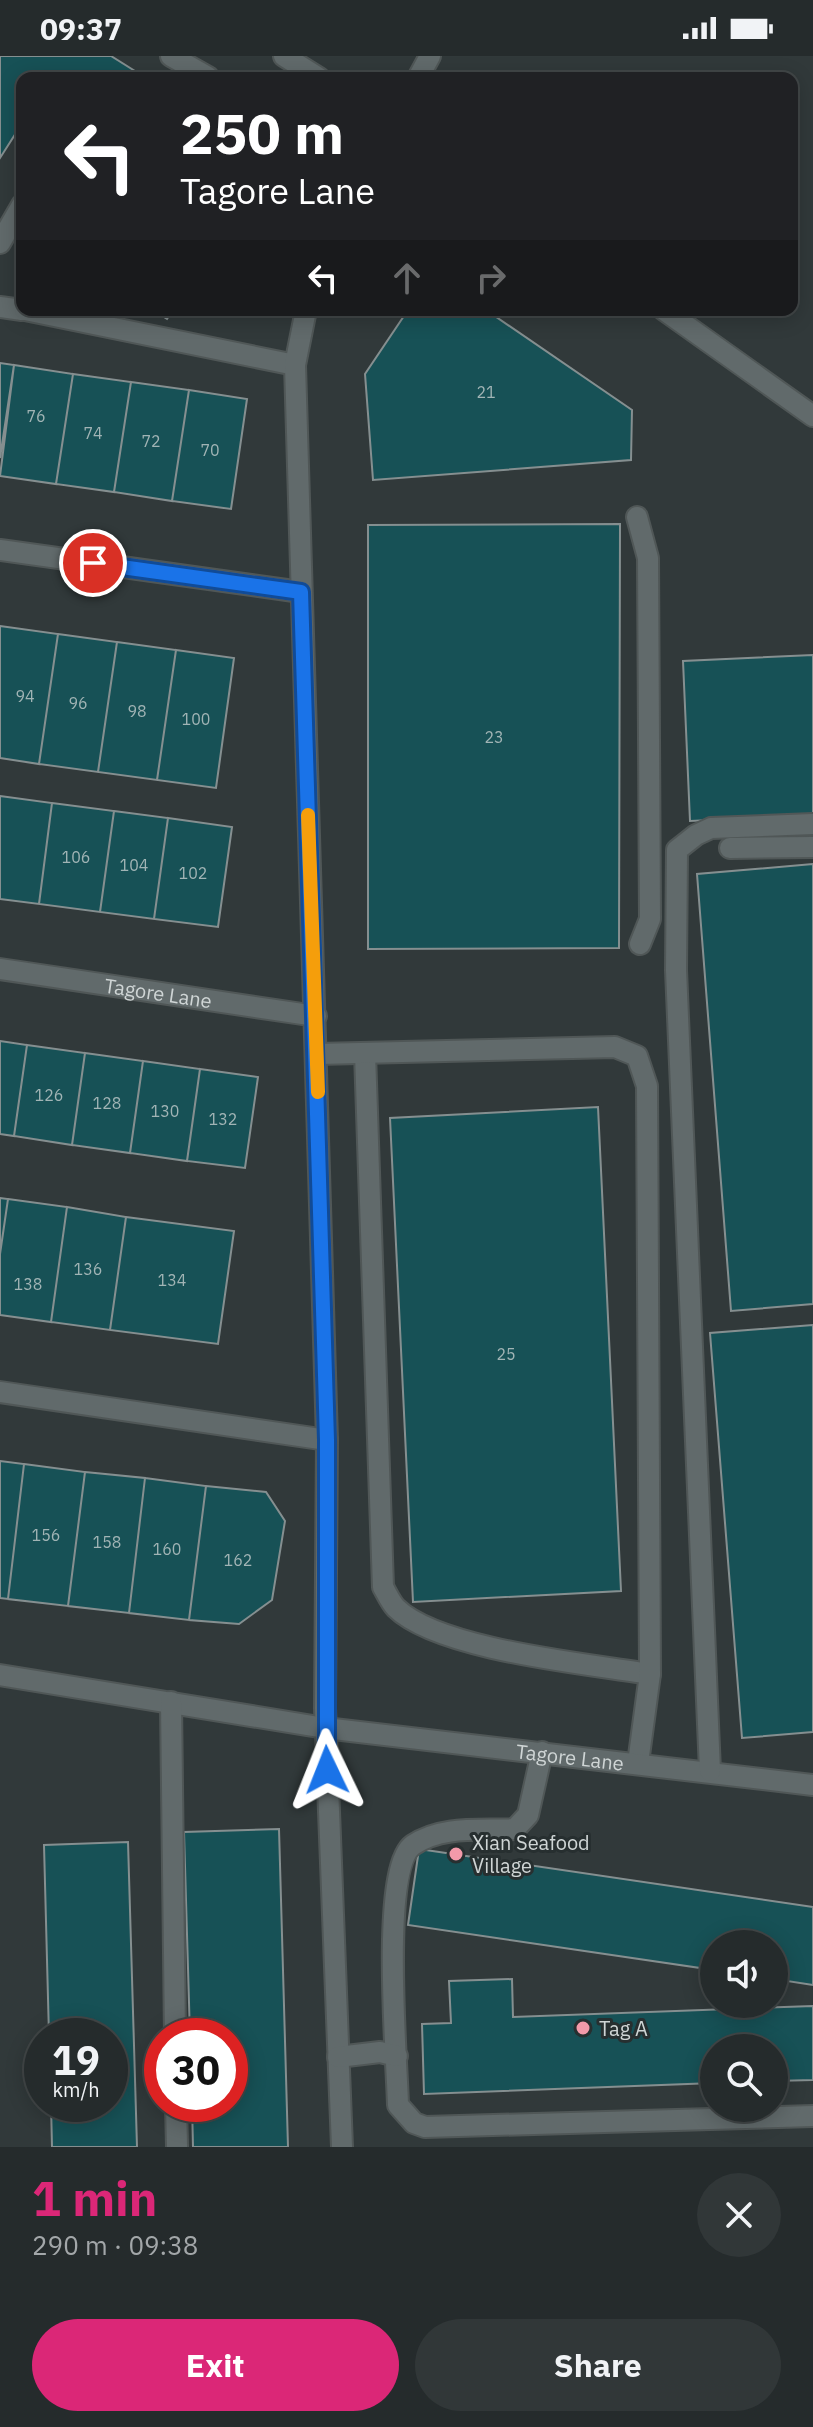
<!DOCTYPE html>
<meta charset="utf-8">
<style>
:root{--surface:#252b2c;--page:#313738;--text:#f1f3f6;--muted:#a3a7a9;--line:#424748;--accent:#db2777}
body{margin:0;font-family:"IBM Plex Sans",sans-serif;background:var(--page);color:var(--text);height:100vh;display:flex;flex-direction:column;font-size:30px;white-space:nowrap}
*{box-sizing:border-box;margin:0}
p{font-size:26px;color:var(--muted)}
.icon{flex:none;width:44px;height:44px;fill:none;stroke:currentColor;stroke-width:2;stroke-linecap:round;stroke-linejoin:round}
.map{position:relative;height:2091px;overflow:hidden}
.details{display:flex;flex-direction:column;background:var(--surface);flex:1}
.details>*{flex:none}
.banner{position:absolute;left:16px;top:16px;width:782px;height:244px;border-radius:16px;box-shadow:0 4px 20px #0003,0 0 0 2px var(--line);background:#202124;color:#fff;overflow:hidden}
.tools{position:absolute;left:700px;top:1874px;display:grid;gap:16px}
.tools a{display:grid;place-items:center;width:88px;height:88px;border-radius:50%;background:var(--surface);box-shadow:0 4px 20px #0003,0 0 0 2px var(--line);font-size:40px}
.speed{position:absolute;left:24px;top:1962px;display:flex;gap:16px;font-size:40px;font-weight:700;text-align:center}
.speed>*{display:grid;place-content:center;width:104px;height:104px;border-radius:50%;background:var(--surface);box-shadow:0 4px 20px #0003,0 0 0 2px var(--line);line-height:1}
.speed small{font-size:20px;font-weight:400}
.speed .limit{border:12px solid #d22;background:#fff;color:#111}
.pin{position:absolute;display:grid;place-items:center;width:68px;height:68px;color:#fff;margin:-34px;border:4px solid #fff;border-radius:50%;box-shadow:0 2px 8px #0007}
.me{position:absolute;width:88px;margin:-44px;rotate:358deg;stroke-linejoin:round;filter:drop-shadow(0 0 6px #0008)}
.turn{display:flex;align-items:center;gap:28px;height:168px;padding:0 32px;font-size:36px}
.turn .icon{width:104px;height:104px;stroke-width:2.5}
.turn b{display:block;font-size:56px;line-height:68px}
.lanes{display:flex;align-items:center;height:76px;padding:0 32px;background:#0003;justify-content:center;gap:40px;direction:ltr}
.lanes .off{opacity:.35}
.round{display:grid;place-items:center;flex:none;width:84px;height:84px;border-radius:42px;background:var(--page)}
.summary{display:flex;align-items:center;justify-content:space-between;height:136px;padding:0 32px}
h1{font-size:48px;font-weight:700;line-height:60px;color:var(--accent)}
.action{display:flex;gap:16px;margin-top:auto;padding:16px 32px}
.action a{flex:1;height:92px;border-radius:48px;background:var(--accent);color:#fff;font-size:32px;font-weight:700;line-height:92px;text-align:center}
.action a+a{background:var(--page);color:var(--text)}
.status{display:flex;justify-content:space-between;align-items:center;height:56px;padding:0 40px;background:var(--surface);direction:ltr}
.status svg{height:22px;fill:currentColor}
.map>svg:first-child{display:block}
.building{fill:#175156;stroke:#858f90;stroke-width:2}
.lines{fill:none;stroke-linecap:round;stroke-linejoin:round}
.minor-casing{stroke:#505757;stroke-width:24}
.minor{stroke:#616a6b;stroke-width:20}
.route-casing{stroke:#114b97;stroke-width:20}
.route{stroke:#1a73e8;stroke-width:14}
.slow{stroke:#f59e0b;stroke-width:14}
.poi-dot{fill:#f39aaa;stroke:#272f30;stroke-width:3}
.labels{text-anchor:middle;dominant-baseline:central;stroke-width:6;stroke-linejoin:round;paint-order:stroke}
.number-label{font-size:16px;fill:#a1b4b5}
.street-label{font-size:20px;fill:#cfd5d5;stroke:#272f30}
.poi-label{font-size:20px;fill:#cfd5d5;stroke:#272f30;text-anchor:start}
</style>
<div class="status"><b>09:37</b><svg viewBox="0 0 49 12"><path d="M0 12V9h3v3zM5 12V6h3v6zM10 12V3h3v9zM15 12V0h3v12zM26 1h20v11H26zM47 4h2v5h-2z"/></svg></div>
<div class="map">
<svg width="813" height="2091" viewBox="0 0 813 2091">
<rect width="100%" height="100%" fill="#31393a"/>
<!-- building -->
<path class="building" d="M 0,0 L 111,0 L 146,22 L 22,22 L 22,81 L 16,77 L 0,102 Z
M 153,254 L 173,254 L 167,263 Z
M 408,254 L 486,254 L 632,354 L 631,404 L 373,424 L 365,318 Z
M 0,307 L 14,309 L 0,402 Z
M 14,309 L 73,318 L 56,428 L 0,420 Z
M 73,318 L 131,326 L 114,436 L 56,428 Z
M 131,326 L 189,334 L 172,445 L 114,436 Z
M 189,334 L 247,343 L 231,453 L 172,445 Z
M 620,468 L 619,892 L 368,893 L 368,469 Z
M 0,570 L 58,578 L 39,708 L 0,702 Z
M 58,578 L 117,586 L 98,716 L 39,708 Z
M 117,586 L 176,594 L 157,724 L 98,716 Z
M 176,594 L 234,602 L 216,732 L 157,724 Z
M 813,599 L 813,759 L 690,765 L 683,605 Z
M 0,740 L 52,747 L 39,848 L 0,843 Z
M 52,747 L 114,755 L 100,856 L 39,848 Z
M 114,755 L 168,762 L 154,863 L 100,856 Z
M 168,762 L 232,771 L 218,871 L 154,863 Z
M 813,808 L 813,1248 L 731,1255 L 697,818 Z
M 0,985 L 27,989 L 14,1080 L 0,1078 Z
M 27,989 L 85,997 L 72,1089 L 14,1080 Z
M 85,997 L 143,1005 L 130,1097 L 72,1089 Z
M 143,1005 L 200,1013 L 187,1105 L 130,1097 Z
M 200,1013 L 258,1021 L 245,1112 L 187,1105 Z
M 598,1051 L 621,1535 L 413,1546 L 390,1062 Z
M 0,1142 L 8,1143 L 0,1198 Z
M 8,1143 L 67,1151 L 51,1266 L 0,1259 L 0,1198 Z
M 67,1151 L 126,1161 L 110,1274 L 51,1266 Z
M 126,1161 L 234,1175 L 218,1288 L 110,1274 Z
M 813,1269 L 813,1676 L 742,1682 L 710,1277 Z
M 0,1405 L 24,1408 L 8,1543 L 0,1542 Z
M 24,1408 L 85,1416 L 68,1550 L 8,1543 Z
M 85,1416 L 145,1422 L 129,1557 L 68,1550 Z
M 145,1422 L 206,1430 L 189,1564 L 129,1557 Z
M 206,1430 L 266,1436 L 285,1465 L 272,1544 L 239,1568 L 189,1564 Z
M 279,1773 L 288,2091 L 193,2091 L 192,2048 L 230,2048 L 230,1980 L 190,1980 L 184,1776 Z
M 128,1786 L 137,2091 L 52,2091 L 51,2048 L 110,2048 L 110,1980 L 49,1980 L 44,1789 Z
M 419,1793 L 813,1851 L 813,1929 L 774,1923 L 774,1888 L 714,1888 L 714,1914 L 408,1869 Z
M 512,1923 L 513,1961 L 813,1950 L 813,2024 L 774,2025 L 774,1992 L 714,1992 L 714,2027 L 424,2038 L 422,1968 L 451,1967 L 449,1925 Z"/>
<g class="lines">
<defs>
<g id="minor">
<path d="M 171,0 L 208,21"/>
<path d="M 284,0 L 319,22"/>
<path d="M 418,22 L 430,0"/>
<path d="M 0,187 L 22,149"/>
<path d="M 0,251 L 22,254"/>
<path d="M 25,254 L 295,309"/>
<path d="M 306,254 L 295,309 L 327,1384 L 325,1652 L 342,2091"/>
<path d="M 664,254 L 813,360"/>
<path d="M 637,461 L 648,502 L 650,863 L 640,888"/>
<path d="M 0,494 L 301,536"/>
<path d="M 730,792 L 813,791"/>
<path id="s1" d="M 0,913 L 316,960"/>
<path d="M 365,997 L 383,1531 C 387,1538 391,1547 396,1552 C 439,1594 589,1608 650,1618"/>
<path d="M 317,998 L 615,991 L 637,1000 L 647,1030 L 650,1618 L 638,1707"/>
<path d="M 0,1336 L 327,1384"/>
<path id="s2" d="M 0,1619 L 325,1672 L 813,1729"/>
<path d="M 171,1646 L 175,1980"/>
<path d="M 542,1696 L 528,1759 L 515,1773 C 482,1775 442,1769 413,1789 C 380,1812 397,2004 398,2049 L 414,2067 L 425,2071 L 813,2060"/>
<path d="M 710,1715 L 676,914 L 677,794 L 696,779 L 711,772 L 813,768"/>
<path d="M 338,2001 L 380,1996 L 397,2000"/>
<path d="M 176,2048 L 177,2091"/>
</g>
</defs>
<!-- minor casing -->
<use href="#minor" class="minor-casing"/>
<!-- minor -->
<use href="#minor" class="minor"/>
</g>
<g class="lines">
<defs>
<path id="route" d="M 93,507 L 301,536 L 327,1384 L 327,1714"/>
</defs>
<!-- route casing -->
<use href="#route" class="route-casing"/>
<!-- route -->
<use href="#route" class="route"/>
<!-- slow -->
<path class="slow" d="M 308,759 L 318,1036"/>
</g>
<!-- markers -->
<g class="poi-dot">
<circle cx="456" cy="1798" r="8"/>
<circle cx="583" cy="1972" r="8"/>
</g>
<g class="labels">
<!-- number labels -->
<g class="number-label">
<text x="486" y="336">21</text>
<text x="36" y="360">76</text>
<text x="93" y="377">74</text>
<text x="151" y="385">72</text>
<text x="210" y="394">70</text>
<text x="25" y="640">94</text>
<text x="78" y="647">96</text>
<text x="137" y="655">98</text>
<text x="196" y="663">100</text>
<text x="494" y="681">23</text>
<text x="76" y="801">106</text>
<text x="134" y="809">104</text>
<text x="193" y="817">102</text>
<text x="49" y="1039">126</text>
<text x="107" y="1047">128</text>
<text x="165" y="1055">130</text>
<text x="223" y="1063">132</text>
<text x="88" y="1213">136</text>
<text x="172" y="1224">134</text>
<text x="28" y="1228">138</text>
<text x="506" y="1298">25</text>
<text x="46" y="1479">156</text>
<text x="107" y="1486">158</text>
<text x="167" y="1493">160</text>
<text x="238" y="1504">162</text>
</g>
<!-- street labels -->
<g class="street-label">
<text stroke="none"><textPath href="#s1" startOffset="160">Tagore Lane</textPath></text>
<text stroke="none"><textPath href="#s2" startOffset="576">Tagore Lane</textPath></text>
</g>
<!-- poi labels -->
<g class="poi-label">
<text x="472" y="1786">Xian Seafood<tspan x="472" dy="23">Village</tspan></text>
<text x="599" y="1972">Tag A</text>
</g>
</g>
</svg>
<div class="tools">
<a><svg class="icon" aria-label="sound" viewBox="0 0 24 24"><path d="M4 9h4l5-4v14l-5-4H4zM17 9q2 3 0 6"/></svg></a>
<a><svg class="icon" aria-label="search" viewBox="0 0 24 24"><circle cx="10" cy="10" r="6"/><path d="M15 15l6 6"/></svg></a>
</div>
<div class="speed"><div>19<small>km/h</small></div><div class="limit">30</div></div>
<div class="pin" style="left:93px;top:507px;background:#d93025"><svg class="icon" aria-label="arrive" viewBox="0 0 24 24"><path d="M6 21V4h12l-3 4 3 4H6"/></svg></div>
<svg class="me" style="left:327px;top:1714px" viewBox="-20 -20 40 40"><path d="M0-17L14 15 0 8-14 15z" fill="#1a73e8" stroke="#fff" stroke-width="4"/></svg>
<div class="banner">
<div class="turn"><svg class="icon" aria-label="left" viewBox="0 0 24 24"><path d="M17 20v-9H6M10 6l-5 5 5 5"/></svg><div><b>250 m</b>Tagore Lane</div></div>
<div class="lanes"><svg class="icon" aria-label="left" viewBox="0 0 24 24"><path d="M17 20v-9H6M10 6l-5 5 5 5"/></svg><svg class="icon off" aria-label="ahead" viewBox="0 0 24 24"><path d="M12 20V5M6 11l6-6 6 6"/></svg><svg class="icon off" aria-label="right" viewBox="0 0 24 24"><path d="M7 20v-9h11M14 6l5 5-5 5"/></svg></div>
</div>
</div>
<section class="details">
<div class="summary"><div><h1>1 min</h1><p>290 m · 09:38</p></div><a class="round"><svg class="icon" aria-label="close" viewBox="0 0 24 24"><path d="M6 6l12 12M18 6L6 18"/></svg></a></div>
<div class="action"><a>Exit</a><a>Share</a></div>
</section>
